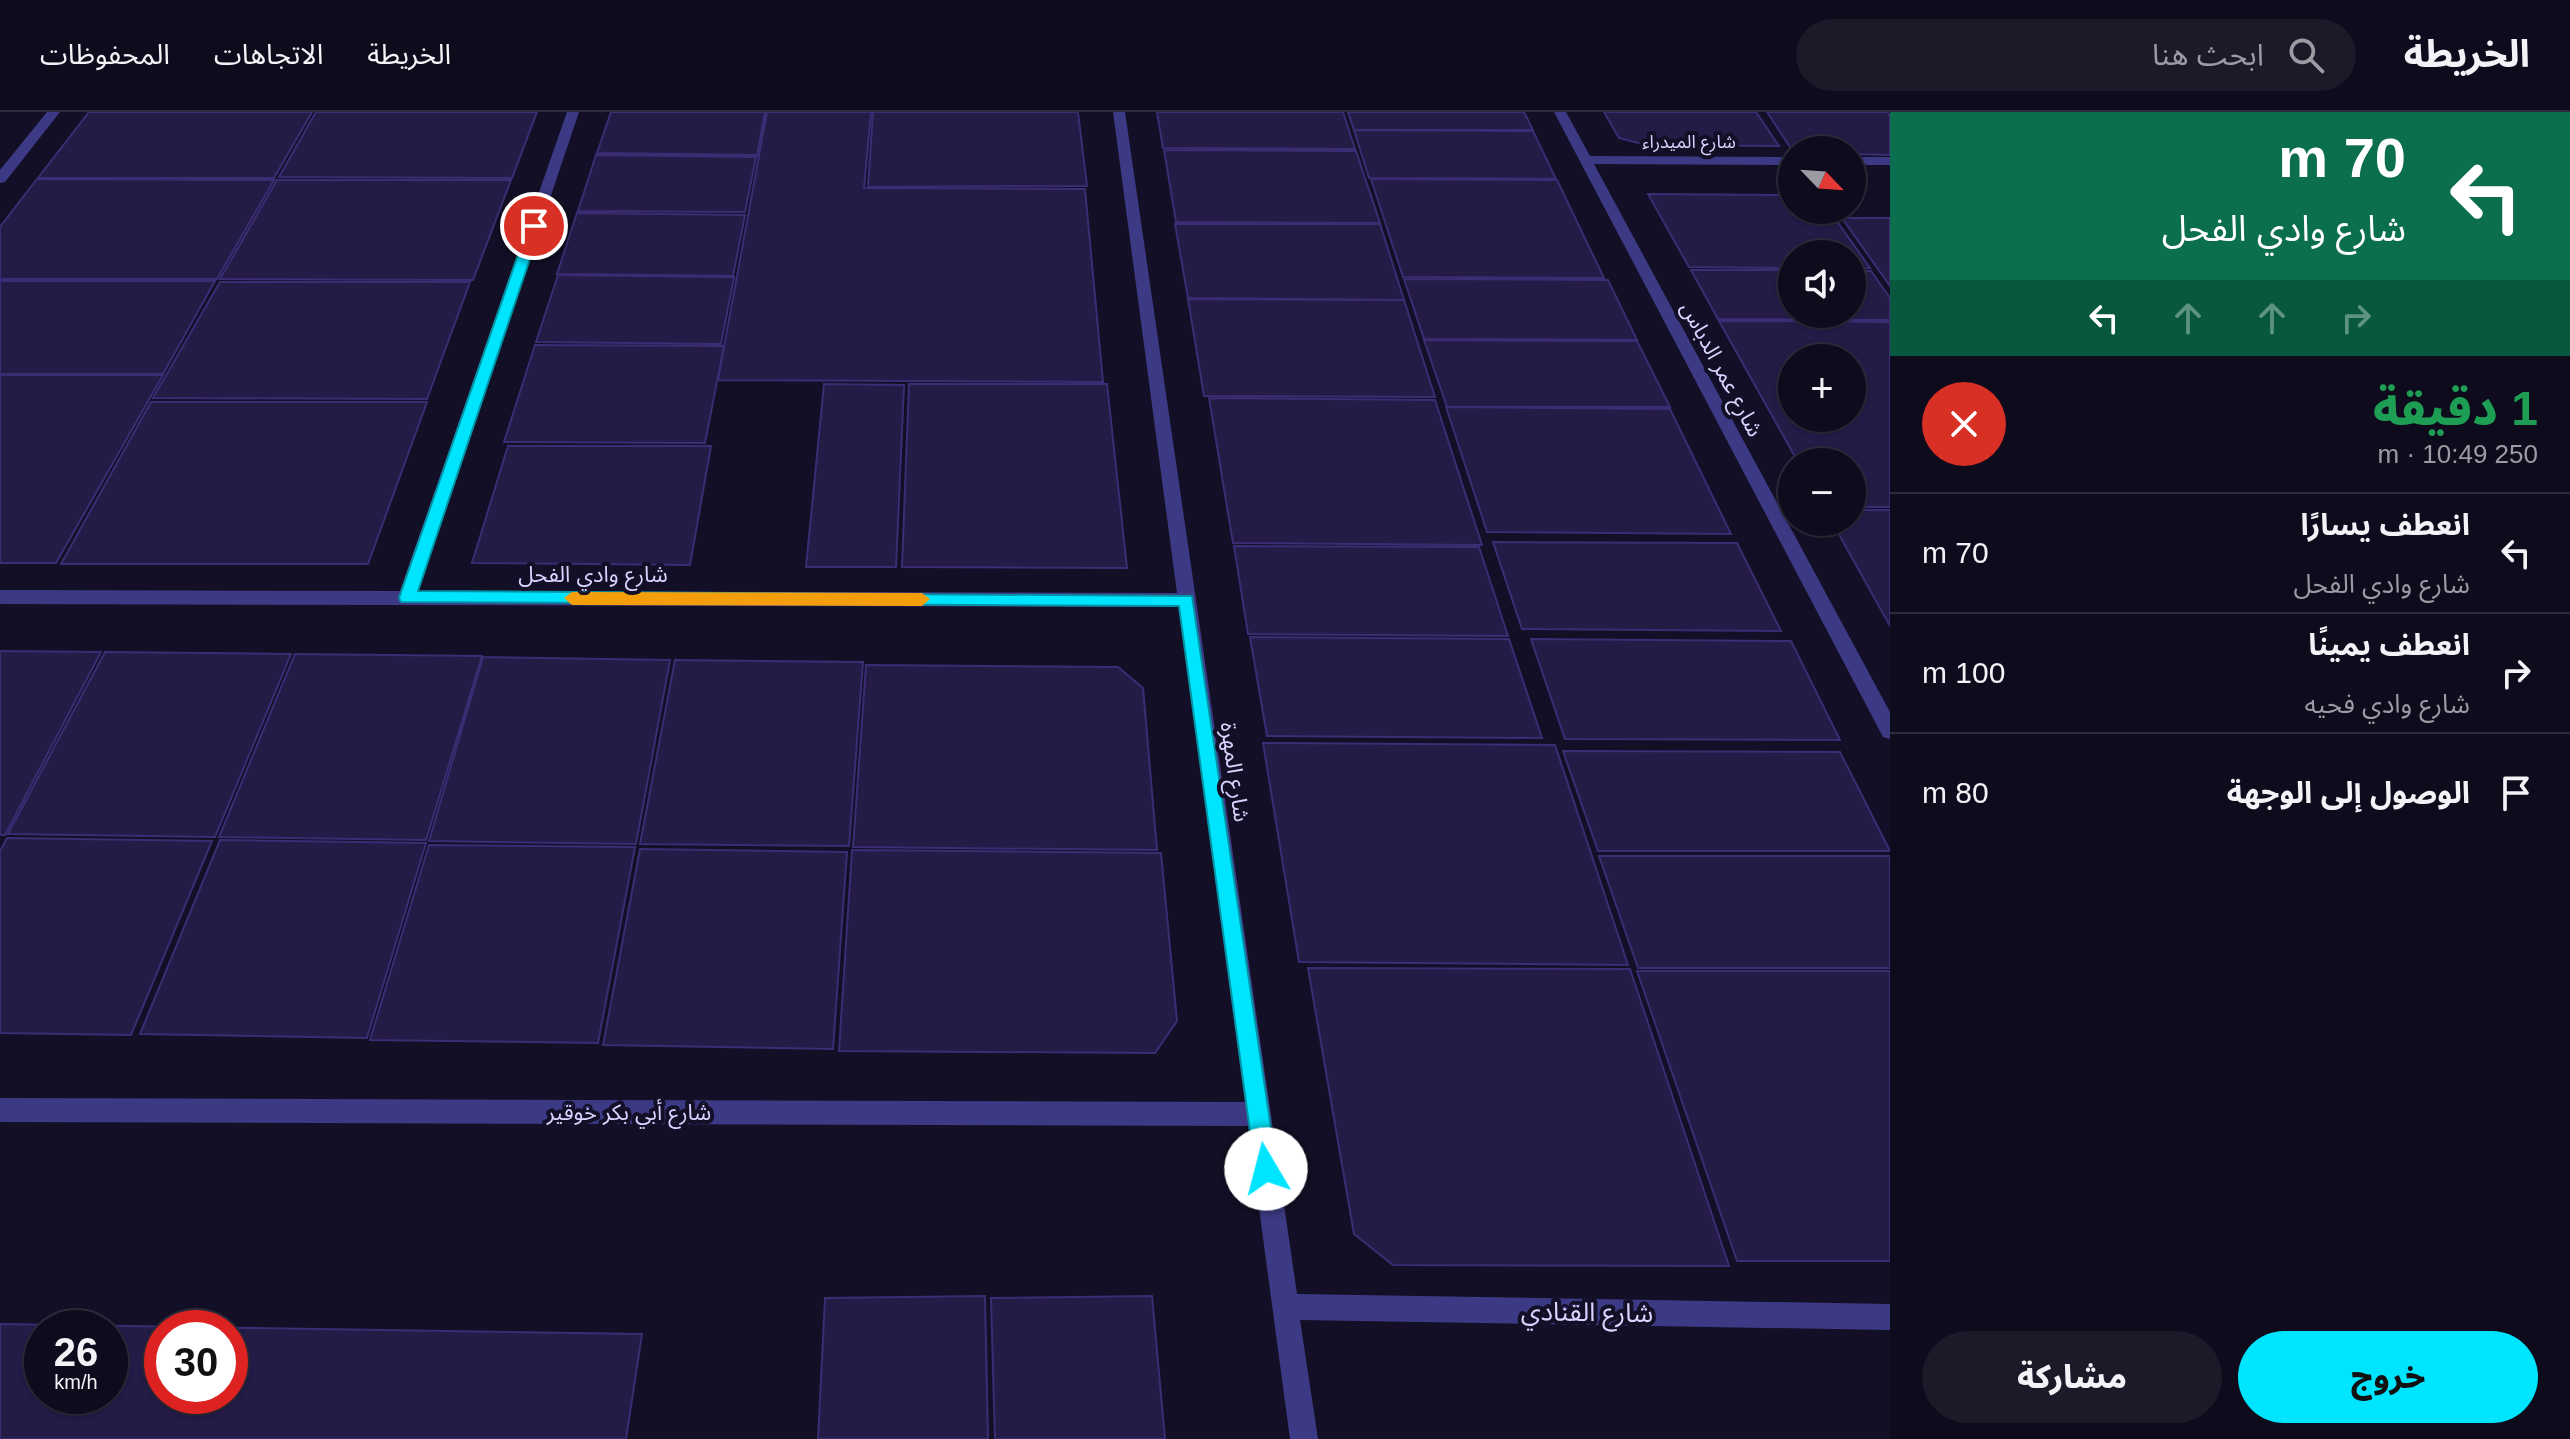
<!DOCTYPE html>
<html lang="ar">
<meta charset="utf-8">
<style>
:root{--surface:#0e0b1c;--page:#1c1929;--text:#f1f3f6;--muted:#9b9ba3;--line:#2e2b3b;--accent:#00e5ff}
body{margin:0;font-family:Helvetica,"Noto Sans Arabic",sans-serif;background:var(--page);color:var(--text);direction:rtl;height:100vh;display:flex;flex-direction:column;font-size:30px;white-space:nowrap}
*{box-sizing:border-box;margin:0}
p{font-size:26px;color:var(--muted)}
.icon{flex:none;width:44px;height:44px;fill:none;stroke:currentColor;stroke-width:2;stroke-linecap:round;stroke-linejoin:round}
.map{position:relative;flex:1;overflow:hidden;direction:ltr}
.drawer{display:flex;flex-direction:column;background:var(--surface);width:680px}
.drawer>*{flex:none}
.guide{background:#0b6e4f;color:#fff;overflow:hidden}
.needle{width:52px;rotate:115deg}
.tools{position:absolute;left:1778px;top:24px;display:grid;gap:16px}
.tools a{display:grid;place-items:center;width:88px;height:88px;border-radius:50%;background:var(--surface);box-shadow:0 2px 6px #0004,0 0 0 2px var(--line);font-size:40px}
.speed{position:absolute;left:24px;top:1198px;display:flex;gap:16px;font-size:40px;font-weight:700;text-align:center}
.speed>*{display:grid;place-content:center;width:104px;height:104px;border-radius:50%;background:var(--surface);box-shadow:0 2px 6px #0004,0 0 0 2px var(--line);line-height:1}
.speed small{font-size:20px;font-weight:400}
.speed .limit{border:12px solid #d22;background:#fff;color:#111}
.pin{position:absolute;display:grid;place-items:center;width:68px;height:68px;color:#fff;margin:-34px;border:4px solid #fff;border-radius:50%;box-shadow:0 2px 8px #0007}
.me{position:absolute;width:88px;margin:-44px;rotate:352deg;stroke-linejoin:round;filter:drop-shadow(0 0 6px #0008)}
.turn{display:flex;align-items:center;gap:28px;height:168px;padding:0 32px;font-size:36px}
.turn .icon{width:104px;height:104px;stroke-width:2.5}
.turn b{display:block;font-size:56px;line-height:68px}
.lanes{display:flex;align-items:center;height:76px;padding:0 32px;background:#0003;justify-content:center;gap:40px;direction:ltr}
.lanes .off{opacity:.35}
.round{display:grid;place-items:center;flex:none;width:84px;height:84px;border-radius:42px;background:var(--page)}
.head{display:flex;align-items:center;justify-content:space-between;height:136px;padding:0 32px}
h1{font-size:48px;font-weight:800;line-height:60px;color:#1e9e55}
.cta{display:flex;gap:16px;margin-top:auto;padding:16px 32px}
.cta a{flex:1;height:92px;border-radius:48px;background:var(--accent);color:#111;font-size:32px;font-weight:800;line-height:92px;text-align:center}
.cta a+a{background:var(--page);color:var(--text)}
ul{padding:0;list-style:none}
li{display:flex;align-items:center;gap:24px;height:120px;padding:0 32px;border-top:2px solid var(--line)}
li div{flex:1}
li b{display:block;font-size:30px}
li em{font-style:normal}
header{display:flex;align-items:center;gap:48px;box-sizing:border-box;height:112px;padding:0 40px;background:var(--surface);border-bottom:2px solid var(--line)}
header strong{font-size:38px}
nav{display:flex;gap:44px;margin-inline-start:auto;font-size:28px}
.search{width:560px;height:72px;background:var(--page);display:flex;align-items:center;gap:20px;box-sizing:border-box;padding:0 28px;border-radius:44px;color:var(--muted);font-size:30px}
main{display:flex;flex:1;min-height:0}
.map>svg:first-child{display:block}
.building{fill:#241b47;stroke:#3b2d73;stroke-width:2;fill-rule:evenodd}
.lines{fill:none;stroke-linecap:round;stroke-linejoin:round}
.minor{fill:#3d3a85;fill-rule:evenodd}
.route{fill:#00e5ff;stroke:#0095a6;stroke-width:2}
.slow{fill:#f59e0b}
.labels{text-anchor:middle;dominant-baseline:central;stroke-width:8;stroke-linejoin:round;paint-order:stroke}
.far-street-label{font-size:18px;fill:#d9d4ff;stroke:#130f26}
.street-label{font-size:22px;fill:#d9d4ff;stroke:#130f26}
.near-street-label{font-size:26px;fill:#d9d4ff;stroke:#130f26}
</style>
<header>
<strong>الخريطة</strong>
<div class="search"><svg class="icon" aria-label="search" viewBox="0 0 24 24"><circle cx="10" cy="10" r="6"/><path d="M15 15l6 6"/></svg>ابحث هنا</div>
<nav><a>الخريطة</a><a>الاتجاهات</a><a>المحفوظات</a></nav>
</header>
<main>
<section class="drawer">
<div class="guide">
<div class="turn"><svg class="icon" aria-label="left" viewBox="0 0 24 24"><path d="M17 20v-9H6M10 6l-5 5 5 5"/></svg><div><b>70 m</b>شارع وادي الفحل</div></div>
<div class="lanes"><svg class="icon" aria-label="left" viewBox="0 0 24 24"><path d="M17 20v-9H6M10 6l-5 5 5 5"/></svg><svg class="icon off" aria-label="ahead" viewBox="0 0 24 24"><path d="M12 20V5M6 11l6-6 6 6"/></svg><svg class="icon off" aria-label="ahead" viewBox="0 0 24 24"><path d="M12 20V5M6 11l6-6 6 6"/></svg><svg class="icon off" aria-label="right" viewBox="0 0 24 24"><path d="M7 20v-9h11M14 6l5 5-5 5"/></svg></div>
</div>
<div class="head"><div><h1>1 دقيقة</h1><p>250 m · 10:49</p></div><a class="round" style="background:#d93025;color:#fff"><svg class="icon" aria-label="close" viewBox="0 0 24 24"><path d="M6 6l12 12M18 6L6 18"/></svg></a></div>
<ul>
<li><svg class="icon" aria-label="left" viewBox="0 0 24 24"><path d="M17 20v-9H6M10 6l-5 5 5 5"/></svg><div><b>انعطف يسارًا</b><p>شارع وادي الفحل</p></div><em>70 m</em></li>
<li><svg class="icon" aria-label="right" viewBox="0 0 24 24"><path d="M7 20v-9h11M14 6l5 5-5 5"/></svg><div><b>انعطف يمينًا</b><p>شارع وادي فحيه</p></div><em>100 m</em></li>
<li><svg class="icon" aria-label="arrive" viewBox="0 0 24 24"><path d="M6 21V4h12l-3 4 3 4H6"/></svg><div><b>الوصول إلى الوجهة</b></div><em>80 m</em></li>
</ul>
<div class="cta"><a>خروج</a><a>مشاركة</a></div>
</section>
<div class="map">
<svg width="1890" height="1327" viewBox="0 0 1890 1327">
<rect width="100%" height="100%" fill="#130f26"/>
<!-- building -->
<path class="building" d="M 89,0 L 312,0 L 274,66 L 38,66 Z
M 316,0 L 537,0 L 512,66 L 279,65 Z
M 611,0 L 765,0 L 757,43 L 597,41 Z
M 767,0 L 871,0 L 864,76 L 1085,77 L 1103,270 L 718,268 Z
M 873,0 L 1078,0 L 1087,74 L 868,75 Z
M 1157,0 L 1343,0 L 1355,37 L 1163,36 Z
M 1348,0 L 1524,0 L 1533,18 L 1354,18 Z
M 1604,0 L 1756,0 L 1779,34 L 1646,33 L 1619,26 Z
M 1767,0 L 1887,0 L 1890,4 L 1890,43 L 1852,42 L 1852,38 L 1792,38 Z
M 1354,18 L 1533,19 L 1556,67 L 1369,66 Z
M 1164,38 L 1356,39 L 1380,111 L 1176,110 Z
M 596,43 L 756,45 L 745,100 L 578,99 Z
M 37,67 L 274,68 L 217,167 L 0,167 L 0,115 Z
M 1371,67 L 1557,68 L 1604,166 L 1403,165 Z
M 277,68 L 511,68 L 473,168 L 220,167 Z
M 1648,82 L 1792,83 L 1792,98 L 1829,98 L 1870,156 L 1852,156 L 1852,142 L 1792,142 L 1792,156 L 1689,155 Z
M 577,101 L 745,103 L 733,164 L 557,162 Z
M 1842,106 L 1890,106 L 1890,174 Z
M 1175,112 L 1380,112 L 1404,188 L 1188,186 Z
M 1691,158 L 1792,158 L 1792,202 L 1852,202 L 1852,159 L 1871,159 L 1890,186 L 1890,208 L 1718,207 Z
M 558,163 L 734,165 L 721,232 L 536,230 Z
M 1404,167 L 1608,168 L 1637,228 L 1424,227 Z
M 0,169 L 215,169 L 163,262 L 0,262 Z
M 220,170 L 470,170 L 427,287 L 153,286 Z
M 1188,187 L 1404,188 L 1435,285 L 1204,284 Z
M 1719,209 L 1890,210 L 1890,395 L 1852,395 L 1852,350 L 1798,350 ZM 1792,246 L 1852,246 L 1852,306 L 1792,306 Z
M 1424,228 L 1637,229 L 1670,295 L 1447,295 Z
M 535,233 L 724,234 L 705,331 L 504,330 Z
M 0,263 L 163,263 L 56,451 L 0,451 Z
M 824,272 L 904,273 L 896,455 L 806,455 Z
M 909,272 L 1107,272 L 1127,456 L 902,455 Z
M 1209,286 L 1435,288 L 1482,433 L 1233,431 Z
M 151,290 L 427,290 L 368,452 L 61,452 Z
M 1446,295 L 1670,297 L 1731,422 L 1487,420 Z
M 508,334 L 711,334 L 690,453 L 472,451 Z
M 1852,398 L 1890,398 L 1890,514 L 1832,410 L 1852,410 Z
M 1493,430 L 1737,431 L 1781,519 L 1522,517 Z
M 1234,434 L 1479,435 L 1508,524 L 1248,522 Z
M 1250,525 L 1509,527 L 1542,626 L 1267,624 Z
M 1531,527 L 1791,529 L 1840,628 L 1565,627 Z
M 0,539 L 101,540 L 5,723 L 0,723 Z
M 105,540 L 291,542 L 215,725 L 8,722 Z
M 295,542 L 482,544 L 426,728 L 219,725 Z
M 483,545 L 670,548 L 636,732 L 429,729 Z
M 675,548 L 863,550 L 849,734 L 640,732 Z
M 866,553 L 1118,555 L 1143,576 L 1157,738 L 853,735 Z
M 1263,631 L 1555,633 L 1628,853 L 1299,850 Z
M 1563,639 L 1840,640 L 1890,739 L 1598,739 Z
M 7,726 L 212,729 L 131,923 L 0,921 L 0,739 Z
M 220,728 L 426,731 L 367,926 L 140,922 Z
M 429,733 L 635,735 L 598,931 L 370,928 Z
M 640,737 L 847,740 L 833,937 L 603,933 Z
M 852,738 L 1161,741 L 1177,909 L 1155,941 L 839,939 Z
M 1599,744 L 1890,744 L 1890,856 L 1638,856 Z
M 1308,856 L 1630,857 L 1729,1154 L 1393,1153 L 1354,1122 Z
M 1637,859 L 1890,859 L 1890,1149 L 1737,1149 Z
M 985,1184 L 988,1327 L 818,1327 L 825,1186 Z
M 1152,1184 L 1165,1327 L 995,1327 L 991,1186 Z
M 0,1212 L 642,1222 L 626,1327 L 0,1327 ZM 42,1216 L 110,1216 L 110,1284 L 42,1284 ZM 162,1216 L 230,1216 L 230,1284 L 162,1284 Z"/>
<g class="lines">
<!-- minor -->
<path class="minor" d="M 47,0 L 60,0 L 5,70 L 0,71 L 0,58 Z
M 567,0 L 579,0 L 418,479 L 1177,481 L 1113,0 L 1125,0 L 1297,1182 L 1890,1192 L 1890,1218 L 1300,1208 L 1318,1327 L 1290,1327 L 1248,1014 L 0,1010 L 0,986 L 1245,990 L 1179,495 L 0,492 L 0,478 L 400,479 Z
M 1554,0 L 1566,0 L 1590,44 L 1792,45 L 1792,53 L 1594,52 L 1890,600 L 1890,627 L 1883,625 Z
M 1852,45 L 1890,45 L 1890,53 L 1852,53 Z"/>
</g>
<!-- route -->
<path class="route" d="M 534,110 L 541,114 L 418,479 L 1192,484 L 1277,1057 L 1274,1065 L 1266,1068 L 1258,1065 L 1255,1057 L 1179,494 L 401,490 L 399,486 L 528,114 Z"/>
<!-- slow -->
<path class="slow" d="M 572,480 L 922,481 L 930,487 L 922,494 L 572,493 L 564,486 Z"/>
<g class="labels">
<!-- far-street labels -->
<g class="far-street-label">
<text x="1689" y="30">شارع الميدراء</text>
</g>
<!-- street labels -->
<g class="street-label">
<text transform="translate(1722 257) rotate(62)">شارع عمر الدباس</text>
<text x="593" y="462">شارع وادي الفحل</text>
<text transform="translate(1235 660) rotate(82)">شارع المهرة</text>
<text x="629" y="1000">شارع أبي بكر خوقير</text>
</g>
<!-- near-street labels -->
<g class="near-street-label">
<text transform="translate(1587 1200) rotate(1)">شارع القنادي</text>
</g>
</g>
</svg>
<div class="tools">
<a><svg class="needle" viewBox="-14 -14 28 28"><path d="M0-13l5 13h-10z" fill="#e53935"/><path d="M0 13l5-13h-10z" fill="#9b9ba3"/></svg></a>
<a><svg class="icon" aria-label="sound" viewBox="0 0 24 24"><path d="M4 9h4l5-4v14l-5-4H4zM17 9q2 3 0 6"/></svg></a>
<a>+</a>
<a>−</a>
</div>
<div class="speed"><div>26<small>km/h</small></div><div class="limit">30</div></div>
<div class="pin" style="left:534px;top:114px;background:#d93025"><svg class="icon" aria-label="arrive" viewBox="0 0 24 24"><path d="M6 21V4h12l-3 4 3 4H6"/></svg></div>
<svg class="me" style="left:1266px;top:1057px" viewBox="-20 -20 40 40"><circle r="19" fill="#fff"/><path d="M0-13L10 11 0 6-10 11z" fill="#00e5ff"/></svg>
</div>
</main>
